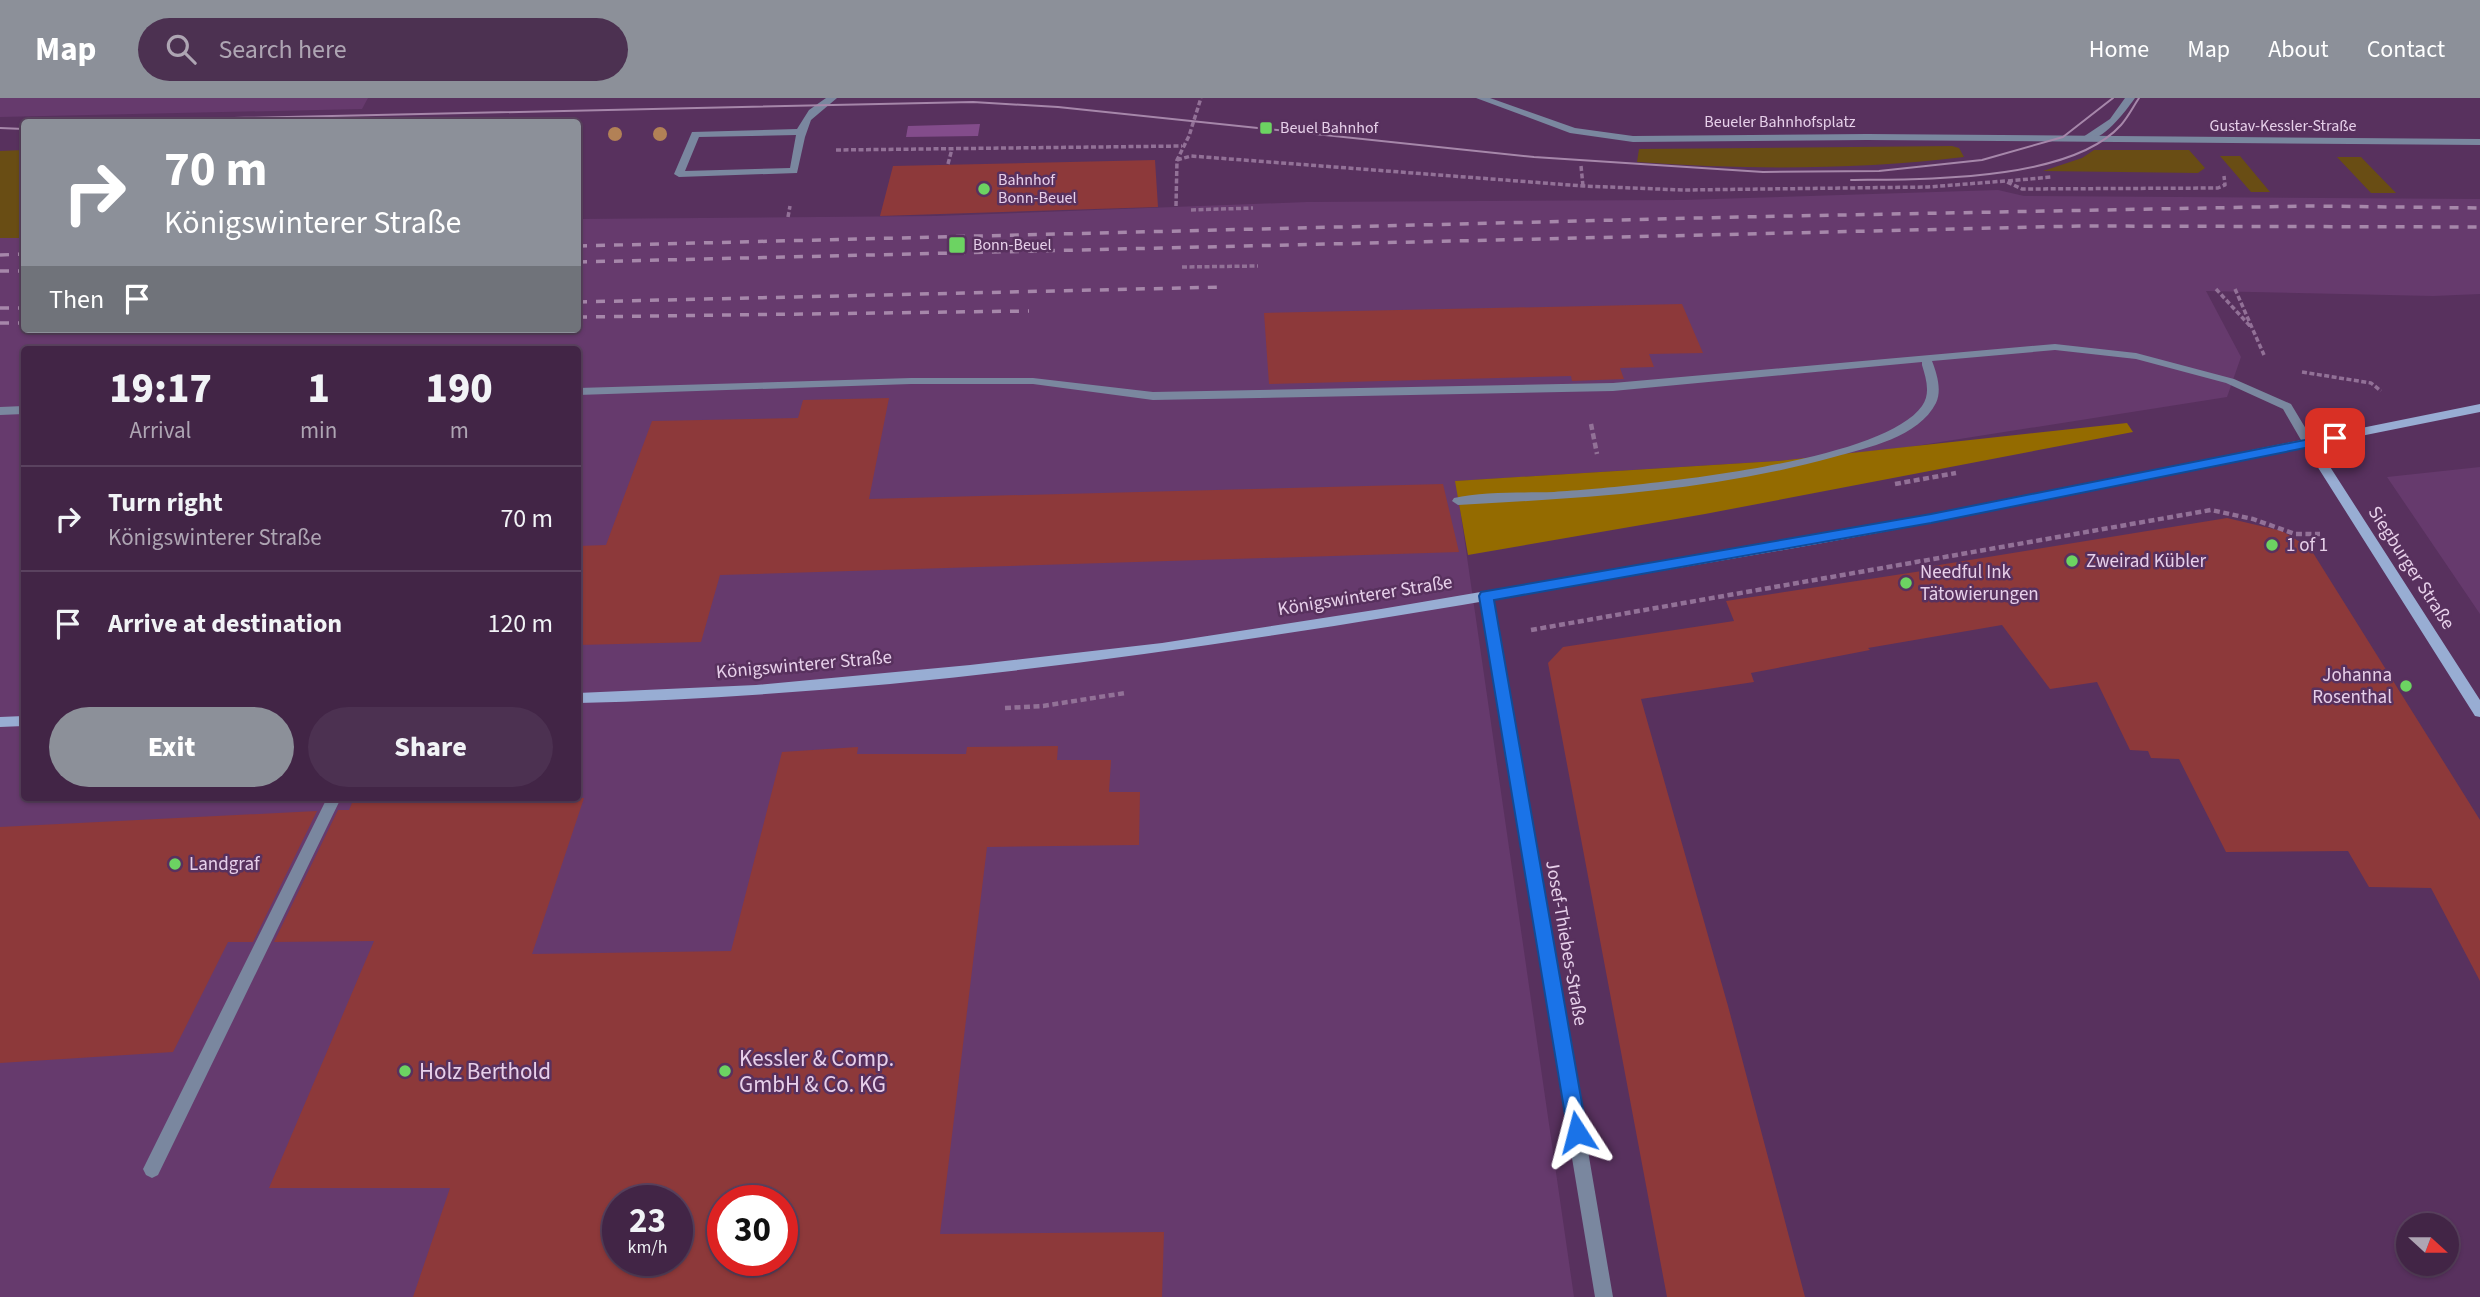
<!DOCTYPE html>
<meta charset="utf-8">
<style>
:root{--surface:#422546;--page:#4c3151;--text:#f1f3f6;--muted:#aea5b3;--line:#5a425f;--accent:#8c9099}
body{margin:0;font-family:"Source Sans 3",sans-serif;background:var(--page);color:var(--text);height:100vh;display:flex;flex-direction:column;font-size:26px;white-space:nowrap}
*{box-sizing:border-box;margin:0}
p{font-size:23px;color:var(--muted)}
.icon{flex:none;width:38px;height:38px;fill:none;stroke:currentColor;stroke-width:2;stroke-linecap:round;stroke-linejoin:round}
.map{position:relative;flex:1;overflow:hidden}
.details{position:absolute;left:21px;top:248px;width:560px;height:455px;display:flex;flex-direction:column;background:var(--surface);border-radius:7px;box-shadow:0 2px 5px #0004,0 0 0 2px var(--line)}
.details>*{flex:none}
.hud{position:absolute;left:21px;top:21px;width:560px;height:214px;border-radius:7px;box-shadow:0 2px 5px #0004,0 0 0 2px var(--line);background:#8c9099;color:#fff;overflow:hidden}
.needle{width:46px;rotate:111deg}
.buttons{position:absolute;left:2396px;top:1115px;display:grid;gap:14px}
.buttons a{display:grid;place-items:center;width:63px;height:63px;border-radius:50%;background:var(--surface);box-shadow:0 2px 5px #0004,0 0 0 2px var(--line);font-size:35px}
.speed{position:absolute;left:602px;top:1087px;display:flex;gap:14px;font-size:35px;font-weight:700;text-align:center}
.speed>*{display:grid;place-content:center;width:91px;height:91px;border-radius:50%;background:var(--surface);box-shadow:0 2px 5px #0004,0 0 0 2px var(--line);line-height:1}
.speed small{font-size:18px;font-weight:400}
.speed .limit{border:10px solid #d22;background:#fff;color:#111}
.pin{position:absolute;display:grid;place-items:center;width:60px;height:60px;color:#fff;margin:-30px;border-radius:14px;box-shadow:0 4px 10px #0006}
.me{position:absolute;width:77px;margin:-38px;rotate:351deg;stroke-linejoin:round;filter:drop-shadow(0 0 5px #0008)}
.turn{display:flex;align-items:center;gap:24px;height:147px;padding:0 28px;font-size:32px}
.turn .icon{width:91px;height:91px;stroke-width:2.5}
.turn b{display:block;font-size:49px;line-height:60px}
.then{display:flex;align-items:center;height:66px;padding:0 28px;background:#0003;gap:14px;font-size:26px}
.eta{display:flex;justify-content:space-evenly;align-items:center;height:119px;text-align:center}
.eta b{font-size:42px;font-weight:800;line-height:49px}
.cta{display:flex;gap:14px;margin-top:auto;padding:14px 28px}
.cta a{flex:1;height:80px;border-radius:42px;background:var(--accent);color:#fff;font-size:28px;font-weight:800;line-height:80px;text-align:center}
.cta a+a{background:var(--page);color:var(--text)}
ul{padding:0;list-style:none}
li{display:flex;align-items:center;gap:21px;height:105px;padding:0 28px;border-top:2px solid var(--line)}
li div{flex:1}
li b{display:block;font-size:26px}
li em{font-style:normal}
header{display:flex;align-items:center;gap:42px;box-sizing:border-box;height:98px;padding:0 35px;background:var(--accent);color:#fff}
header strong{font-size:33px}
nav{display:flex;gap:38px;margin-inline-start:auto;font-size:24px}
.search{width:490px;height:63px;background:var(--page);display:flex;align-items:center;gap:18px;box-sizing:border-box;padding:0 24px;border-radius:38px;color:var(--muted);font-size:26px}
.map>svg:first-child{display:block}
.built{fill:#663a6d;fill-rule:evenodd}
.green{fill:#694d14}
.forest{fill:#946b00}
.water{fill:#834c8b}
.building{fill:#8d393a;fill-rule:evenodd}
.lines{fill:none;stroke-linecap:round;stroke-linejoin:round}
.path-far1{stroke:#927197;stroke-width:3.5;stroke-dasharray:5 2.5;stroke-linecap:butt}
.path{stroke:#927197;stroke-width:4.5;stroke-dasharray:6 3.5;stroke-linecap:butt}
.service{fill:#7a879f;fill-rule:evenodd}
.minor{fill:#7a879f;fill-rule:evenodd}
.tertiary{fill:#7a879f;fill-rule:evenodd}
.secondary{fill:#98add3;fill-rule:evenodd}
.tram{stroke:#a687aa;stroke-width:2}
.rail{stroke:#a687aa;stroke-width:3.5;stroke-dasharray:9 9;stroke-linecap:butt}
.tree{fill:#b28156}
.route{fill:#1a73e8;stroke:#114b97;stroke-width:2}
.poi-dot{fill:#6cd362;stroke:#58315e;stroke-width:2.5}
.labels{text-anchor:middle;dominant-baseline:central;stroke-width:5;stroke-linejoin:round;paint-order:stroke}
.far-street-label{font-size:16px;fill:#e7d0ea;stroke:#58315e}
.far-poi-label{font-size:16px;fill:#e7d0ea;stroke:#58315e;text-anchor:start}
.poi-label{font-size:19px;fill:#e7d0ea;stroke:#58315e;text-anchor:start}
.street-label{font-size:19px;fill:#e7d0ea;stroke:#58315e}
.near-poi-label{font-size:23px;fill:#e7d0ea;stroke:#58315e;text-anchor:start}
</style>
<header>
<strong>Map</strong>
<div class="search"><svg class="icon" aria-label="search" viewBox="0 0 24 24"><circle cx="10" cy="10" r="6"/><path d="M15 15l6 6"/></svg>Search here</div>
<nav><a>Home</a><a>Map</a><a>About</a><a>Contact</a></nav>
</header>
<div class="map">
<svg width="2480" height="1199" viewBox="0 0 2480 1199">
<rect width="100%" height="100%" fill="#58315e"/>
<!-- built -->
<path class="built" d="M 0,0 L 368,0 L 362,11 L 0,19 Z
M 1998,92 L 2024,98 L 2480,101 L 2480,196 L 2433,198 L 2206,193 L 2241,259 L 2227,299 L 1909,349 L 1777,363 L 1456,383 L 1574,1199 L 0,1199 L 0,140 L 24,140 L 24,231 L 578,231 L 578,121 L 936,118 L 1307,104 L 1682,102 ZM 24,252 L 578,252 L 578,700 L 24,700 ZM 618,1102 L 677,1102 L 677,1162 L 618,1162 ZM 723,1102 L 782,1102 L 782,1162 L 723,1162 Z
M 2480,369 L 2480,516 L 2387,379 Z"/>
<!-- green -->
<path class="green" d="M 1952,48 L 1959,50 L 1964,59 C 1857,72 1744,72 1637,64 L 1639,51 Z
M 24,52 L 24,140 L 0,140 L 0,53 Z
M 2094,52 L 2189,52 L 2205,70 L 2198,75 L 2043,73 L 2082,60 Z
M 2220,58 L 2240,58 L 2270,94 L 2251,94 Z
M 2337,59 L 2361,59 L 2396,95 L 2371,95 Z"/>
<!-- forest -->
<path class="forest" d="M 2127,325 L 2133,334 L 1705,416 L 1468,457 L 1455,383 L 1777,363 Z"/>
<!-- water -->
<path class="water" d="M 980,26 L 978,38 L 906,39 L 908,28 Z"/>
<!-- building -->
<path class="building" d="M 1155,62 L 1158,109 L 880,118 L 893,68 Z
M 1682,206 L 1703,255 L 1649,256 L 1654,269 L 1620,270 L 1624,281 L 1572,283 L 1571,278 L 1269,286 L 1264,215 Z
M 889,300 L 869,401 L 1443,386 L 1459,454 L 720,477 L 701,544 L 578,547 L 578,448 L 606,447 L 652,323 L 798,320 L 803,302 Z
M 2227,420 L 2282,433 L 2310,450 L 2480,722 L 2480,883 L 2431,790 L 2369,789 L 2348,753 L 2226,754 L 2179,661 L 2151,660 L 2148,653 L 2130,652 L 2097,584 L 2050,591 L 2002,527 L 1868,550 L 1870,552 L 1751,575 L 1754,584 L 1641,601 L 1728,908 L 1805,1199 L 1667,1199 L 1548,565 L 1563,549 L 1734,523 L 1726,503 L 1935,471 L 1933,468 Z
M 1058,648 L 1057,662 L 1111,662 L 1109,694 L 1140,694 L 1139,747 L 987,749 L 940,1136 L 1164,1134 L 1162,1199 L 413,1199 L 450,1090 L 269,1090 L 374,843 L 274,844 L 338,712 L 349,712 L 354,700 L 584,700 L 532,856 L 731,853 L 782,654 L 858,649 L 857,656 L 966,656 L 967,649 ZM 618,1102 L 677,1102 L 677,1162 L 618,1162 ZM 723,1102 L 782,1102 L 782,1162 L 723,1162 Z
M 317,713 L 253,844 L 228,844 L 173,954 L 0,965 L 0,729 Z"/>
<g class="lines">
<!-- path-far1 -->
<path class="path-far1" d="M 836,52 L 1182,48
M 1177,62 L 1191,58 L 1583,88 L 1683,92 L 1928,89 L 2005,83 L 2022,91 L 2218,90 L 2225,87 L 2224,78
M 948,66 L 952,51
M 1581,68 L 1583,88
M 2008,83 L 2051,79
M 1176,108 L 1177,62 L 1189,38 L 1201,0
M 1191,112 L 1253,110
M 788,119 L 790,108
M 1182,169 L 1258,168
M 2216,191 L 2250,228
M 2235,191 L 2264,257
M 2302,274 L 2371,285 L 2381,293"/>
<!-- path -->
<path class="path" d="M 1591,326 L 1597,356
M 1895,386 L 1956,375
M 1531,532 L 2211,412 L 2253,421 L 2295,436 L 2320,436
M 1005,610 L 1043,608 L 1125,595"/>
<!-- service -->
<path class="service" d="M 826,0 L 837,0 L 811,22 L 805,39 L 797,75 L 679,79 L 674,76 L 692,34 L 797,31 L 809,12 ZM 796,37 L 790,70 L 685,73 L 699,39 Z
M 2055,246 L 2136,255 L 2234,281 L 2291,306 L 2315,346 L 2313,349 L 2305,349 L 2283,311 L 2226,285 L 2136,261 L 2055,252 L 1932,263 C 1937,276 1942,292 1936,305 C 1919,339 1867,350 1834,359 C 1711,393 1585,400 1458,407 L 1452,403 L 1454,400 C 1482,393 1524,395 1554,394 C 1628,389 1880,367 1922,308 C 1931,296 1926,280 1922,267 L 1922,264 L 1613,293 L 1153,302 L 1033,286 L 911,286 L 578,297 L 578,290 L 911,280 L 1033,280 L 1153,294 L 1613,285 Z
M 24,308 L 24,316 L 0,317 L 0,309 Z
M 327,700 L 341,700 L 158,1077 L 152,1080 L 146,1077 L 143,1071 L 146,1065 Z"/>
<!-- minor -->
<path class="minor" d="M 2125,0 L 2135,0 C 2124,15 2103,44 2083,43 L 2083,39 L 2110,21 Z
M 1486,493 L 1493,498 L 1613,1199 L 1595,1199 L 1479,498 Z"/>
<!-- tertiary -->
<path class="tertiary" d="M 1476,0 L 1490,0 L 1575,30 L 1633,38 L 1867,36 L 2480,41 L 2480,47 L 1867,42 L 1633,44 L 1570,35 Z"/>
<!-- secondary -->
<path class="secondary" d="M 2480,306 L 2480,314 L 2316,347 L 2480,602 L 2480,619 L 2475,618 L 2305,349 C 2182,374 2058,400 1935,424 C 1803,450 1669,471 1537,494 C 1220,549 900,597 578,605 L 578,595 L 756,587 L 970,567 L 1162,545 L 1381,511 L 1931,417 Z
M 24,618 L 24,628 L 0,629 L 0,619 Z"/>
<!-- tram -->
<path class="tram" d="M 55,24 L 973,4 L 1058,9 L 1534,59 L 1763,74 L 1879,73 L 1982,62 L 2063,39 L 2113,0
M 0,30 L 24,31
M 1851,82 C 1922,81 2070,84 2121,27 C 2128,19 2133,9 2139,0"/>
<!-- rail -->
<path class="rail" d="M 578,148 L 1738,119 L 2310,108 L 2480,110
M 0,157 L 24,156
M 578,164 L 2079,128 L 2480,129
M 0,173 L 24,173
M 578,204 L 1224,189
M 0,210 L 24,210
M 578,219 L 1029,213
M 0,225 L 24,225"/>
</g>
<!-- trees -->
<g class="tree">
<circle cx="615" cy="36" r="7"/>
<circle cx="660" cy="36" r="7"/>
</g>
<!-- route -->
<path class="route" d="M 2335,336 L 2340,337 L 2340,343 L 1931,425 L 1494,502 L 1587,1034 L 1584,1041 L 1577,1043 L 1569,1041 L 1479,498 L 1481,494 L 1931,416 Z"/>
<!-- markers -->
<g class="poi-dot">
<rect x="1259" y="23" width="14" height="14" rx="3.5"/>
<circle cx="984" cy="91" r="7"/>
<rect x="948" y="138" width="18" height="18" rx="3.5"/>
<circle cx="2272" cy="447" r="7"/>
<circle cx="2072" cy="463" r="7"/>
<circle cx="1906" cy="485" r="7"/>
<circle cx="2406" cy="588" r="7"/>
<circle cx="175" cy="766" r="7"/>
<circle cx="405" cy="973" r="7"/>
<circle cx="725" cy="973" r="7"/>
</g>
<g class="labels">
<!-- far-street labels -->
<g class="far-street-label">
<text x="1780" y="24">Beueler Bahnhofsplatz</text>
<text x="2283" y="28">Gustav-Kessler-Straße</text>
</g>
<!-- far-poi labels -->
<g class="far-poi-label">
<text x="1280" y="30">Beuel Bahnhof</text>
<text x="998" y="82">Bahnhof<tspan x="998" dy="18">Bonn-Beuel</tspan></text>
<text x="973" y="147">Bonn-Beuel</text>
</g>
<!-- poi labels -->
<g class="poi-label">
<text x="2286" y="447">1 of 1</text>
<text x="2086" y="463">Zweirad Kübler</text>
<text x="1920" y="474">Needful Ink<tspan x="1920" dy="22">Tätowierungen</tspan></text>
<text x="2392" y="577" text-anchor="end">Johanna<tspan x="2392" dy="22">Rosenthal</tspan></text>
<text x="189" y="766">Landgraf</text>
</g>
<!-- street labels -->
<g class="street-label">
<text transform="translate(2411 470) rotate(57)">Siegburger Straße</text>
<text transform="translate(1365 498) rotate(-9)">Königswinterer Straße</text>
<text transform="translate(804 567) rotate(-5)">Königswinterer Straße</text>
<text transform="translate(1566 845) rotate(80)">Josef-Thiebes-Straße</text>
</g>
<!-- near-poi labels -->
<g class="near-poi-label">
<text x="739" y="960">Kessler &amp; Comp.<tspan x="739" dy="26">GmbH &amp; Co. KG</tspan></text>
<text x="419" y="973">Holz Berthold</text>
</g>
</g>
</svg>
<div class="buttons">
<a><svg class="needle" viewBox="-14 -14 28 28"><path d="M0-13l5 13h-10z" fill="#e53935"/><path d="M0 13l5-13h-10z" fill="#aea5b3"/></svg></a>
</div>
<div class="speed"><div>23<small>km/h</small></div><div class="limit">30</div></div>
<div class="pin" style="left:2335px;top:340px;background:#d93025"><svg class="icon" aria-label="arrive" viewBox="0 0 24 24"><path d="M6 21V4h12l-3 4 3 4H6"/></svg></div>
<svg class="me" style="left:1577px;top:1034px" viewBox="-20 -20 40 40"><path d="M0-17L14 15 0 8-14 15z" fill="#1a73e8" stroke="#fff" stroke-width="4"/></svg>
<div class="hud">
<div class="turn"><svg class="icon" aria-label="right" viewBox="0 0 24 24"><path d="M7 20v-9h11M14 6l5 5-5 5"/></svg><div><b>70 m</b>Königswinterer Straße</div></div>
<div class="then">Then<svg class="icon" aria-label="arrive" viewBox="0 0 24 24"><path d="M6 21V4h12l-3 4 3 4H6"/></svg></div>
</div>
<section class="details">
<div class="eta">
<div><b>19:17</b><p>Arrival</p></div>
<div><b>1</b><p>min</p></div>
<div><b>190</b><p>m</p></div>
</div>
<ul>
<li><svg class="icon" aria-label="right" viewBox="0 0 24 24"><path d="M7 20v-9h11M14 6l5 5-5 5"/></svg><div><b>Turn right</b><p>Königswinterer Straße</p></div><em>70 m</em></li>
<li><svg class="icon" aria-label="arrive" viewBox="0 0 24 24"><path d="M6 21V4h12l-3 4 3 4H6"/></svg><div><b>Arrive at destination</b></div><em>120 m</em></li>
</ul>
<div class="cta"><a>Exit</a><a>Share</a></div>
</section>
</div>
